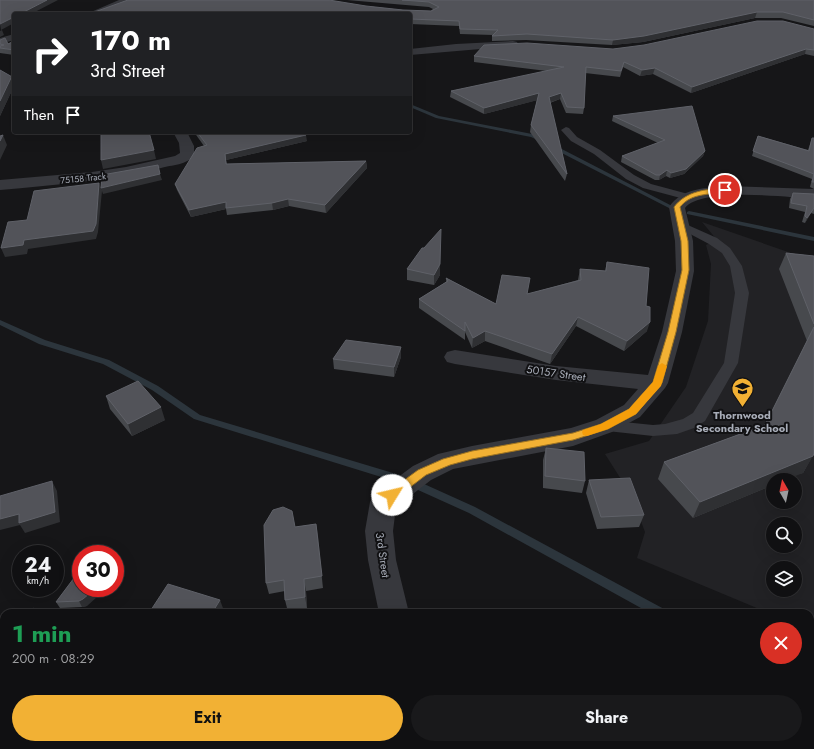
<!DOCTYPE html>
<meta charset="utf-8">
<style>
:root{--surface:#101012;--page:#19191b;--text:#f1f3f6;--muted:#9c9d9f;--line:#303032;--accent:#f2b134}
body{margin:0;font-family:Jost,sans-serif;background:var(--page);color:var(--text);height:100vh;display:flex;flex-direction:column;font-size:15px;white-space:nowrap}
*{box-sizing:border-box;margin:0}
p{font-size:13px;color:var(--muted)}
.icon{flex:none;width:22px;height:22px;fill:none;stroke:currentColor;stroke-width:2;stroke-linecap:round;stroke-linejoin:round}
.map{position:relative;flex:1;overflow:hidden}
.side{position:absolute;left:0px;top:609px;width:814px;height:140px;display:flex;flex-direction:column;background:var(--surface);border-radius:12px 12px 0 0;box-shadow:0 4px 16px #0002,0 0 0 1px var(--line)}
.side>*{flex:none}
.hud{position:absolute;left:12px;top:12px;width:400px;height:122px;border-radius:4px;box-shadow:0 4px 16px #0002,0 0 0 1px var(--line);background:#202124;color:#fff;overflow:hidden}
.needle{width:26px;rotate:351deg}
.fabs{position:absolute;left:766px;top:473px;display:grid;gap:8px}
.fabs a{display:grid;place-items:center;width:36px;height:36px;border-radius:50%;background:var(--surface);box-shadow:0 4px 16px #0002,0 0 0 1px var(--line);font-size:20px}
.speed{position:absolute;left:12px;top:545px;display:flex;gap:8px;font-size:20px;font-weight:700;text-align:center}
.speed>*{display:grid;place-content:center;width:52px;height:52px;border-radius:50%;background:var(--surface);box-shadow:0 4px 16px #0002,0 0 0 1px var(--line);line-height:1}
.speed small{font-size:10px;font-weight:400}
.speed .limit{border:6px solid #d22;background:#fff;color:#111}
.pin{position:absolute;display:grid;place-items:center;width:34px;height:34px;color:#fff;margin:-17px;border:2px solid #fff;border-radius:50%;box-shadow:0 1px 4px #0007}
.me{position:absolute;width:44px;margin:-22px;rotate:54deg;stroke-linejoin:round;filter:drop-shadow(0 0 3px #0008)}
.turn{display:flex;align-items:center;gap:14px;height:84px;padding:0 12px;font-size:18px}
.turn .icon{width:52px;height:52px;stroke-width:2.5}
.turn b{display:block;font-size:28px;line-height:34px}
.then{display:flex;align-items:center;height:38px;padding:0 12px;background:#0003;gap:8px;font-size:15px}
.round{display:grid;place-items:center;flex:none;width:42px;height:42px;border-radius:21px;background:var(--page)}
.summary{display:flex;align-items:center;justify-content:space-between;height:68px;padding:0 12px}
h1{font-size:24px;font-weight:700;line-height:30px;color:#1e9e55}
.cta{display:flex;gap:8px;margin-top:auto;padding:8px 12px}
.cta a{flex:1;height:46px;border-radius:24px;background:var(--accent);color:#111;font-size:16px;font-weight:700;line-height:46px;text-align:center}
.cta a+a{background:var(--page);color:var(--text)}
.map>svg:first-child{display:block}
.built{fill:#222225;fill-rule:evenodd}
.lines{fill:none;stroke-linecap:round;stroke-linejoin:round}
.stream{fill:#2c353c;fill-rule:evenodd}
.lane{fill:#37383d;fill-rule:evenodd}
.street{fill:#37383d;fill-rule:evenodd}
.wall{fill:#47494d}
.shaded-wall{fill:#2f3033}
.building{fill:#525359;stroke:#5f6168}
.route{fill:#f2b134;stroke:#9d7322}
.slow{fill:#f59e0b}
.labels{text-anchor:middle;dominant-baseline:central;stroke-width:4;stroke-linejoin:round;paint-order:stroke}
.far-street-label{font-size:9px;fill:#a8adb8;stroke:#111113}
.street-label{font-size:11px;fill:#a8adb8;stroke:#111113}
.poi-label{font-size:11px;font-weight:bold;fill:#a8adb8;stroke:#111113}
</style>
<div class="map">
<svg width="814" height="749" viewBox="0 0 814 749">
<rect width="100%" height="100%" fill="#161618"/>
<!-- built -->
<path class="built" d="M 702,222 L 814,261 L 814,632 L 810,630 L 810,613 L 769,613 L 637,558 L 645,532 L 631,495 L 605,454 L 649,441 L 686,387 L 708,321 L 711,264 L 706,245 L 717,240 ZM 773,480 L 795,480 L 795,502 L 773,502 ZM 773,524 L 795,524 L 795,546 L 773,546 ZM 773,568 L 795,568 L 795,590 L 773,590 Z"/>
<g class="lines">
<!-- stream -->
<path class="stream" d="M 410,104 L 439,116 L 532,134 L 545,140 L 542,142 L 531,137 L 436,118 L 410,107 Z
M 550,145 L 554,145 L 674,207 L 671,209 L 669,208 L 550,147 Z
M 689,211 L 814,237 L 814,241 L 687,214 L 687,212 Z
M 0,320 L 45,340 L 109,360 L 158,386 L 200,415 L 413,479 L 475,507 L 664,609 L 665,613 L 650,613 L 469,513 L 407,485 L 194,419 L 152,390 L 103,364 L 39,344 L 0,325 Z
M 810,662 L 814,664 L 814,676 L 810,674 Z"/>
<!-- lane -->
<path class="lane" d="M 566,127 L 569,128 L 577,137 L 600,150 L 634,175 L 651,184 L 692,195 L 693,197 L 692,199 L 688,200 L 643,188 L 626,179 L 594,154 L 571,141 L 561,130 Z
M 681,222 L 717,238 L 730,248 L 742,266 L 749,293 L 738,363 L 705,421 L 694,428 L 677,434 L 653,436 L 598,430 L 596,426 L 598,422 L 604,420 L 653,425 L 665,424 L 683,419 L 693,413 L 724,363 L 735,293 L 730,266 L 722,253 L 709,244 L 677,227 L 675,225 L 677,223 Z"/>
<!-- street -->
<path class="street" d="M 119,0 L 132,0 L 102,14 L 89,14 L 91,12 Z
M 14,34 L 14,40 L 0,44 L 0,38 Z
M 513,41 L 517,42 L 518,44 L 517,46 L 410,55 L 410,49 L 456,44 Z
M 173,132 L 187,132 L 194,146 L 194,155 C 188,165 171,165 161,168 C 108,181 54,185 0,190 L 0,180 L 92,172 L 126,167 L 175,156 L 180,153 L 179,143 Z
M 726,186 L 814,189 L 814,199 C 788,197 702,187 685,208 L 693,241 L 694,271 L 682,332 L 668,383 L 665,388 L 640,417 L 612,432 L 573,446 L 453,469 L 431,480 L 396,507 L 393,531 L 396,560 L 409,613 L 379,613 L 368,560 L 365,531 L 370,502 L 374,495 L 413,466 L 438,454 L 472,446 L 571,428 L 596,420 L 624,405 L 638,389 L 556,380 L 455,364 L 447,362 L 444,357 L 447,352 L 455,350 L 556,366 L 648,375 L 662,332 L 676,271 L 675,241 L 669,207 C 682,188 705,188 726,186 Z
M 435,745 L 470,745 L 471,749 L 436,749 Z"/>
</g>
<!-- wall -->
<path class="wall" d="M 347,0 L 814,0 L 814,26 L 781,18 L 755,18 L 643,42 L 612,45 L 526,40 L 492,41 L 492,36 L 493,35 L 460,34 L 459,26 L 410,24 L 410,14 L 366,6 L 403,10 L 431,11 L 433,9 L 429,7 Z
M 814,29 L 814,56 L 805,54 L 691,93 L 653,74 L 640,76 L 623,67 L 620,77 L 585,73 L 584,108 L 583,114 L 566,113 L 560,99 L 550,103 L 567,174 L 565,181 L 530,132 L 531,125 L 537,100 L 484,114 L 450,97 L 451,91 L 547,71 L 474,62 L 474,56 L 613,49 Z
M 0,40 L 8,44 L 14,41 L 14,55 L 0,53 Z
M 0,70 L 14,78 L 14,86 L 0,116 Z
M 613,116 L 705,151 L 703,156 L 684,174 L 670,178 L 666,176 L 659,180 L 655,180 L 621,162 L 622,156 L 658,143 L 612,121 Z
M 194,132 L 300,132 L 307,141 L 226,160 L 227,164 L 366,161 L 367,168 L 326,213 L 289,206 L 273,210 L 227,215 L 226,209 L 191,217 L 177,190 L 175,184 L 204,146 Z
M 758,136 L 808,150 L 812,138 L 814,138 L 814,189 L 810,187 L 812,179 L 752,156 Z
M 793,193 L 814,194 L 814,214 L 811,213 L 805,223 L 802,222 L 805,212 L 789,208 L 790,199 Z
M 424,248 L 440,275 L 434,285 L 407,280 L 407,269 Z
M 786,253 L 814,256 L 814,453 L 803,473 L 773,480 L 773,485 L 693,518 L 658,479 L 664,462 L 765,425 L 807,341 L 779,269 Z
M 607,262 L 646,306 L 647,331 L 624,351 L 576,326 L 550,364 L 485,341 L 472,348 L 465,332 L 465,340 L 419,308 L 419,299 L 446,282 L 446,278 L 496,304 L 528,294 L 578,280 L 580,269 L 605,271 Z
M 401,347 L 401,357 L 394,377 L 334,369 L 333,359 Z
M 106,396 L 165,420 L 132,436 L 110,409 Z
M 546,448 L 585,481 L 582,493 L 543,488 L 543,460 Z
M 589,480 L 644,515 L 639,527 L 597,529 L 586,493 Z
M 316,524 L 323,588 L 306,591 L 307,608 L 288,612 L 285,600 L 285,591 L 269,594 L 266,583 L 295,527 Z
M 74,578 L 87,606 L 82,607 L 60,608 L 56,602 Z
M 4,633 L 4,658 L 0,655 L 0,636 Z
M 4,660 L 4,688 L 0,684 L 0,663 Z
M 537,745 L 622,745 L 626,749 L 541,749 Z"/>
<!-- shaded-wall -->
<path class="shaded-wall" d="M 47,0 L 58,0 L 31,14 L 20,14 Z
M 757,12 L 755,18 L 643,42 L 612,45 L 613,40 Z
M 14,17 L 14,23 L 1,30 L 0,24 Z
M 2,30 L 4,35 L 0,37 L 0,31 Z
M 806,49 L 805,54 L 691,93 L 692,87 Z
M 655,68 L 653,74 L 640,76 L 642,70 Z
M 11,78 L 14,86 L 0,116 L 0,101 Z
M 539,93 L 538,100 L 484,114 L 484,108 Z
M 561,93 L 560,99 L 548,103 L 549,97 Z
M 3,135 L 7,145 L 0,160 L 0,141 Z
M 306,135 L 307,141 L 226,160 L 228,171 L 225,154 Z
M 154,150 L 156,159 L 103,169 L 101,160 Z
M 705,151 L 703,156 L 684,174 L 670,178 L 671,173 Z
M 366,161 L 367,168 L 326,213 L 325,205 Z
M 667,170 L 666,176 L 659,180 L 660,175 Z
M 160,174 L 162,180 L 103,194 L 101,188 Z
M 99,183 L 102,191 L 98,232 L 96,239 L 28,249 L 27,254 L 5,257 L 1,248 L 24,240 Z
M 288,199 L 289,206 L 273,210 L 272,203 Z
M 226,202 L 226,209 L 191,217 L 189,210 Z
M 814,208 L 805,223 L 807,218 Z
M 440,264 L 440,275 L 434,285 L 434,275 Z
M 578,317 L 576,326 L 550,364 L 552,354 Z
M 650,322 L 647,331 L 624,351 L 627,341 Z
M 485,331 L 485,341 L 472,348 L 473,338 Z
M 401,347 L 401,357 L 394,377 L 394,367 Z
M 161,407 L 165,420 L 132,436 L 128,424 Z
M 813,456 L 803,473 L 785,480 L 773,480 L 773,485 L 693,518 L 700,502 Z
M 52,481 L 57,491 L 60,522 L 25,533 L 20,525 L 0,530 L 0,519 Z
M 316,524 L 318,535 L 323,588 L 322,576 Z
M 304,579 L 306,591 L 307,608 L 305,597 Z
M 96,588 L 107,588 L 87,606 L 82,607 L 79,601 Z
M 220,600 L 224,611 L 223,613 L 212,613 Z"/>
<!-- building -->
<path class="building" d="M 0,0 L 47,0 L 20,14 L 14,14 L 14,17 L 0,24 Z
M 128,0 L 329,0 L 366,6 L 403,10 L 431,11 L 439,7 L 429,2 L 402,0 L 814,0 L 814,20 L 783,12 L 757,12 L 644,36 L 613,40 L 527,34 L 492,36 L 498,30 L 460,29 L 459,21 L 410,19 L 410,14 L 89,14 Z
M 757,21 L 783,21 L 814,29 L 814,50 L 806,49 L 692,87 L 655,68 L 642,70 L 624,62 L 621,71 L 586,67 L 584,108 L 567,107 L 561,93 L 549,97 L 567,174 L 531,125 L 539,93 L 484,108 L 451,91 L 564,67 L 474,56 L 484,45 L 527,43 L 613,49 L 644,45 Z
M 5,38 L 8,44 L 14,41 L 14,50 L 0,48 L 0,46 L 4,45 L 0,44 L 0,40 Z
M 0,70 L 14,78 L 11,78 L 0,101 Z
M 692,106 L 705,151 L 686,169 L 671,173 L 667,170 L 660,175 L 656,175 L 622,156 L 665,140 L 613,116 Z
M 101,132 L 149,132 L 154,150 L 101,160 Z
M 197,132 L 300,132 L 306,135 L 225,154 L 226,164 L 366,161 L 325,205 L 288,199 L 272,203 L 226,208 L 226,202 L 189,210 L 175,184 L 197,148 L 207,145 Z
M 3,135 L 0,141 L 0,136 Z
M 758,136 L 809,151 L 812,138 L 814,138 L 814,174 L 753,151 Z
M 158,165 L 160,174 L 101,188 L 102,175 Z
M 814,174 L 814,182 L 812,182 Z
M 99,183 L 96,224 L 93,231 L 24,240 L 23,245 L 1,248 L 8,222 L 27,220 L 34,191 Z
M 793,193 L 814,194 L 814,208 L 807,218 L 805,216 L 807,206 L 791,203 Z
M 441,229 L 440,264 L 434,275 L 407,269 L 422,248 L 424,248 Z
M 786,253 L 814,256 L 814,324 Z
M 607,262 L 649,268 L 646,306 L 650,307 L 650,322 L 627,341 L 578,317 L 552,354 L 485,331 L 473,338 L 465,322 L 465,331 L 419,299 L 448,281 L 446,278 L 496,304 L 502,275 L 530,278 L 527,294 L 581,280 L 580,269 L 606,271 Z
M 814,327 L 814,453 L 813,456 L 700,502 L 664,462 L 765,425 Z
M 346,340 L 401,347 L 394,367 L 333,359 Z
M 138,381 L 161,407 L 128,424 L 106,396 Z
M 546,448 L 584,452 L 585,481 L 545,476 Z
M 630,478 L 644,515 L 601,517 L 589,480 Z
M 52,481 L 55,512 L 19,523 L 19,514 L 0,519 L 0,496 Z
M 283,507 L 292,511 L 295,527 L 316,524 L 322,576 L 304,579 L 305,597 L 285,600 L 284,580 L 266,583 L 264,525 L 273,510 Z
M 81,577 L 81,588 L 96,588 L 83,599 L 79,601 L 56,602 L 74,578 Z
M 168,584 L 220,600 L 212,613 L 149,613 Z
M 33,608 L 39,613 L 28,613 Z
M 4,633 L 4,655 L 0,652 L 0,636 Z
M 4,660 L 4,686 L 0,682 L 0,663 Z
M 40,745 L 111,745 L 126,749 L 39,749 Z
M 553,745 L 622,745 L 626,749 L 557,749 Z
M 676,745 L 712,745 L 715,749 L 670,749 Z"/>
<!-- route -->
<path class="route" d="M 725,188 L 729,190 L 728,192 C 711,195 692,192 680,207 L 688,241 L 689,270 L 676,332 L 662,383 L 636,414 L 608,429 L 573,440 L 472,459 L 450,465 L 426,475 L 396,498 L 392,499 L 388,498 L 387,495 L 388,492 L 418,470 L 443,459 L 472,451 L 573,433 L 601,424 L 629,409 L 653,382 L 668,332 L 682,270 L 681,241 L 674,207 C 686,191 706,189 725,188 Z"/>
<!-- slow -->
<path class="slow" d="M 662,363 L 667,366 L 661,386 L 636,414 L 608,429 L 587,436 L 583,435 L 582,432 L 583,430 L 601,424 L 629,409 L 653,382 L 658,366 Z"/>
<!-- icons -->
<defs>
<symbol id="school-pin" viewBox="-11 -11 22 30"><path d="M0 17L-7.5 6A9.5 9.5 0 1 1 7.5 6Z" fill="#f2b134" stroke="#111113"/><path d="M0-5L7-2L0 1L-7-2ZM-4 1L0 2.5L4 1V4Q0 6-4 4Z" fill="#111"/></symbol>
</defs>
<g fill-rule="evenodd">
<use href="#school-pin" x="730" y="376" width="25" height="34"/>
</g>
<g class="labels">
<!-- far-street labels -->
<g class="far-street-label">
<text transform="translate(83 178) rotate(-6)">75158 Track</text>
</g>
<!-- street labels -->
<g class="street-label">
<text transform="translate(556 373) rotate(8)">50157 Street</text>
<text transform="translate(383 555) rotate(82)">3rd Street</text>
</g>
<!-- poi labels -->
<g class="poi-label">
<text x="742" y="415">Thornwood<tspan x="742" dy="13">Secondary School</tspan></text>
</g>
</g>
</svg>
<div class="fabs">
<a><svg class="needle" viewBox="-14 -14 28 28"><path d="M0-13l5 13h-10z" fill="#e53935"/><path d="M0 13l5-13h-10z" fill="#9c9d9f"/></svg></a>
<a><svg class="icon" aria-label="search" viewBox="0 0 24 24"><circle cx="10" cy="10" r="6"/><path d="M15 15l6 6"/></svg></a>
<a><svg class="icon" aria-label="layers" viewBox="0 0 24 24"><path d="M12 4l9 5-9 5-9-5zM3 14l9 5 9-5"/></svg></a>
</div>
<div class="speed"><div>24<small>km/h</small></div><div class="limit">30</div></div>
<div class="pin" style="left:725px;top:190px;background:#d93025"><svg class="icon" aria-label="arrive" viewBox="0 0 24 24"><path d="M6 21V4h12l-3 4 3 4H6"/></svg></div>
<svg class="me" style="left:392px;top:495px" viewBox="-20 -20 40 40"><circle r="19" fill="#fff"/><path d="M0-13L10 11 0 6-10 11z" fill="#f2b134"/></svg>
<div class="hud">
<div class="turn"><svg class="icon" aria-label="right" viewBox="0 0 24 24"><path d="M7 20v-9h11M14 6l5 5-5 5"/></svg><div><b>170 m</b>3rd Street</div></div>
<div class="then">Then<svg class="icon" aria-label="arrive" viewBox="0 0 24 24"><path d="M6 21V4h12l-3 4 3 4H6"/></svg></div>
</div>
<section class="side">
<div class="summary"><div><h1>1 min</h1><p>200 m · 08:29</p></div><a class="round" style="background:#d93025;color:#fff"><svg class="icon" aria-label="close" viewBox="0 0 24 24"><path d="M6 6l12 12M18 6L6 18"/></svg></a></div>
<div class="cta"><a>Exit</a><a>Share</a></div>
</section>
</div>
